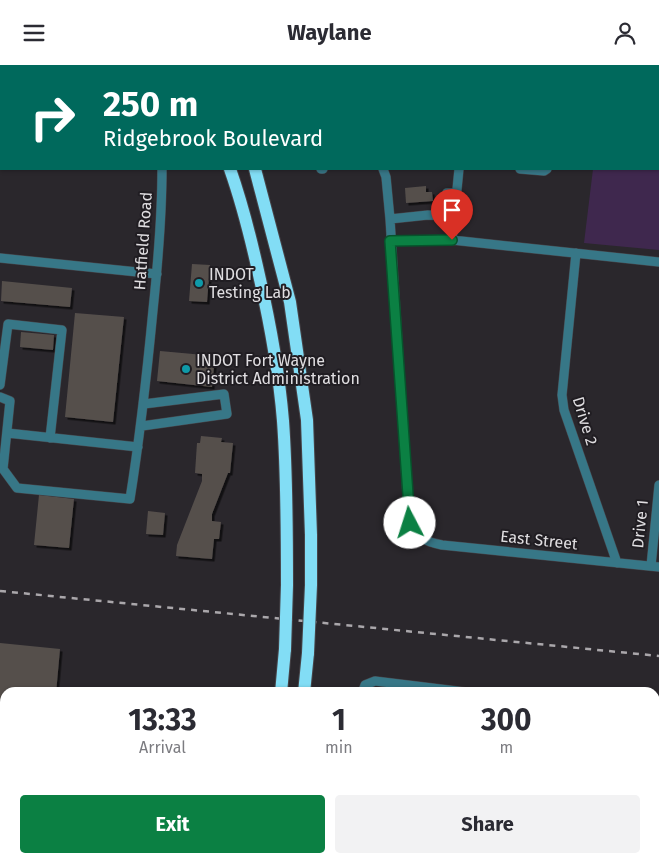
<!DOCTYPE html>
<style>
:root{--surface:#fff;--page:#f2f2f3;--text:#2b2b33;--muted:#7c7c81;--accent:#0b8043}
body{margin:0;font-family:"Fira Sans",sans-serif;background:var(--page);color:var(--text);height:100vh;display:flex;flex-direction:column;font-size:19px;white-space:nowrap}
*{box-sizing:border-box;margin:0}
p{font-size:16px;color:var(--muted)}
.icon{flex:none;width:28px;height:28px;fill:none;stroke:currentColor;stroke-width:2;stroke-linecap:round;stroke-linejoin:round}
.map{position:relative;flex:1;overflow:hidden}
.details{position:absolute;left:0px;top:622px;width:660px;height:176px;display:flex;flex-direction:column;background:var(--surface);border-radius:15px 15px 0 0;box-shadow:0 1px 4px #0004}
.details>*{flex:none}
.top-card{position:absolute;left:0px;top:0px;width:660px;height:105px;box-shadow:0 1px 4px #0004;background:#00695c;color:#fff;overflow:hidden}
.pin{position:absolute;display:grid;place-items:center;width:42px;height:42px;color:#fff;margin:-51px -21px;border-radius:50% 50% 50% 0;rotate:-45deg;box-shadow:0 0 5px #0007}
.pin .icon{rotate:45deg}
.me{position:absolute;width:55px;margin:-28px;rotate:355deg;stroke-linejoin:round;filter:drop-shadow(0 0 4px #0008)}
.turn{display:flex;align-items:center;gap:18px;height:105px;padding:0 20px;font-size:22px}
.turn .icon{width:65px;height:65px;stroke-width:2.5}
.turn b{display:block;font-size:35px;line-height:42px}
.eta{display:flex;justify-content:space-evenly;align-items:center;height:85px;text-align:center}
.eta b{font-size:30px;font-weight:700;line-height:35px}
.action{display:flex;gap:10px;margin-top:auto;padding:10px 20px}
.action a{flex:1;height:58px;border-radius:5px;background:var(--accent);color:#fff;font-size:20px;font-weight:700;line-height:58px;text-align:center}
.action a+a{background:var(--page);color:var(--text)}
header{display:flex;justify-content:space-between;align-items:center;height:65px;padding:0 20px;background:var(--surface);font-size:22px;font-weight:700}
.map>svg:first-child{display:block}
.green{fill:#3f284e}
.building{fill:#554f4c;filter:url(#shadow)}
.lines{fill:none;stroke-linecap:round;stroke-linejoin:round}
.minor-casing{stroke:#474449;stroke-width:10}
.highway-casing{stroke:#474449;stroke-width:14}
.minor{stroke:#377787;stroke-width:9}
.highway{stroke:#82ddf5;stroke-width:12}
.rail{stroke:#aaa7ab;stroke-width:2.5;stroke-dasharray:6 6;stroke-linecap:butt}
.highway-bridge-casing{stroke:#474449;stroke-width:14;stroke-linecap:butt}
.highway-bridge{stroke:#82ddf5;stroke-width:12}
.route-casing{stroke:#07532c;stroke-width:12}
.route{stroke:#0b8043;stroke-width:9}
.culture-dot{fill:#0f9aa8;stroke:#201d22;stroke-width:2}
.labels{text-anchor:middle;dominant-baseline:central;stroke-width:4;stroke-linejoin:round;paint-order:stroke}
.street-label{font-size:16px;fill:#e0dee1;stroke:#201d22}
.poi-label{font-size:16px;fill:#e0dee1;stroke:#201d22;text-anchor:start}
</style>
<header><svg class="icon" aria-label="menu" viewBox="0 0 24 24"><path d="M4 6h16M4 12h16M4 18h16"/></svg>Waylane<svg class="icon" aria-label="person" viewBox="0 0 24 24"><circle cx="12" cy="8" r="4"/><path d="M4 21q1-7 8-7t8 7"/></svg></header>
<div class="map">
<svg width="659" height="798" viewBox="0 0 659 798">
<defs>
<filter id="shadow"><feDropShadow dx="2.5" dy="2.5" stdDeviation="0" flood-color="#0009"/></filter>
</defs>
<rect width="100%" height="100%" fill="#2a272c"/>
<!-- green -->
<path class="green" d="M 659,102 L 659,185 L 584,178 L 593,104 L 659,104 Z"/>
<!-- building -->
<path class="building" d="M 426,121 L 426,127 L 432,127 L 433,136 L 406,138 L 405,123 Z
M 192,199 L 210,200 L 207,237 L 189,236 Z
M 2,216 L 72,223 L 70,242 L 1,236 Z
M 75,248 L 124,252 L 113,357 L 65,352 Z
M 21,267 L 54,270 L 53,285 L 20,282 Z
M 160,286 L 215,291 L 212,322 L 157,316 Z
M 201,371 L 222,373 L 221,377 L 233,378 L 230,408 L 228,408 L 212,449 L 212,456 L 221,457 L 219,474 L 214,474 L 212,494 L 176,491 L 177,480 L 202,416 L 202,409 L 195,408 L 197,378 L 200,378 Z
M 39,430 L 74,434 L 69,483 L 34,480 Z
M 148,446 L 165,448 L 163,470 L 146,469 Z
M 0,578 L 60,584 L 56,628 L 5,628 L 5,659 L 0,659 Z
M 168,794 L 194,794 L 194,798 L 167,798 Z"/>
<g class="lines">
<defs>
<path id="minor" d="M 143,0 L 143,1
M 325,0 L 326,1
M 6,1 L 6,0
M 334,1 L 336,0
M 469,1 L 469,0
M 578,1 L 578,0
M 0,24 L 1,25
M 0,70 L 1,57
M 321,104 L 323,104
M 383,104 L 386,112 L 390,154 L 409,458 C 419,474 424,476 442,480 L 659,502
M 520,104 L 544,106 L 547,104
M 445,150 L 447,128 L 455,128
M 390,154 L 428,150 L 453,151
M 452,175 L 459,104
M 391,176 L 452,175 L 659,197
M 576,188 L 562,330 L 564,345 L 617,498
M 0,193 L 157,209
M 0,320 L 8,259 L 62,265 L 50,373
M 0,332 L 10,336 L 3,404 L 17,423 L 130,434 C 140,371 147,308 153,245 C 158,197 162,152 162,104
M 142,361 L 227,349 L 224,329 L 144,339
M 7,368 L 138,382
M 651,501 L 659,420
M 362,628 L 365,620 L 375,616 L 473,628
M 0,710 L 5,711
M 347,794 L 351,798
M 472,794 L 509,798
M 107,795 L 132,798
M 81,798 L 81,794
M 213,798 L 213,794
M 559,798 L 560,794"/>
<path id="highway" d="M 193,0 L 193,1
M 218,0 L 219,1
M 230,104 C 242,138 251,174 259,210 C 270,258 279,307 283,356 C 287,411 287,465 287,520
M 255,104 L 290,237 L 307,355 L 311,470 L 311,520
M 281,628 L 285,584
M 304,628 L 308,588
M 262,798 L 263,794
M 286,798 L 286,794"/>
</defs>
<!-- minor casing -->
<use href="#minor" class="minor-casing"/>
<!-- highway casing -->
<use href="#highway" class="highway-casing"/>
<!-- minor -->
<use href="#minor" class="minor"/>
<!-- highway -->
<use href="#highway" class="highway"/>
<!-- rail -->
<path class="rail" d="M 0,526 L 659,591"/>
<defs>
<path id="highway-bridge" d="M 285,584 L 287,520
M 308,588 L 311,520"/>
</defs>
<!-- highway-bridge casing -->
<use href="#highway-bridge" class="highway-bridge-casing"/>
<!-- highway-bridge -->
<use href="#highway-bridge" class="highway-bridge"/>
</g>
<g class="lines">
<defs>
<path id="route" d="M 410,458 L 390,176 L 452,175"/>
</defs>
<!-- route casing -->
<use href="#route" class="route-casing"/>
<!-- route -->
<use href="#route" class="route"/>
</g>
<!-- markers -->
<g class="culture-dot">
<circle cx="199" cy="218" r="5"/>
<circle cx="186" cy="304" r="5"/>
</g>
<g class="labels">
<!-- street labels -->
<g class="street-label">
<text transform="translate(143 176) rotate(-86)">Hatfield Road</text>
<text transform="translate(585 356) rotate(73)">Drive 2</text>
<text transform="translate(640 459) rotate(-84)">Drive 1</text>
<text transform="translate(539 475) rotate(6)">East Street</text>
</g>
<!-- poi labels -->
<g class="poi-label">
<text x="209" y="209">INDOT<tspan x="209" dy="18">Testing Lab</tspan></text>
<text x="196" y="295">INDOT Fort Wayne<tspan x="196" dy="18">District Administration</tspan></text>
</g>
</g>
</svg>
<div class="pin" style="left:452px;top:175px;background:#d93025"><svg class="icon" aria-label="arrive" viewBox="0 0 24 24"><path d="M6 21V4h12l-3 4 3 4H6"/></svg></div>
<svg class="me" style="left:410px;top:458px" viewBox="-20 -20 40 40"><circle r="19" fill="#fff"/><path d="M0-13L10 11 0 6-10 11z" fill="#0b8043"/></svg>
<div class="top-card">
<div class="turn"><svg class="icon" aria-label="right" viewBox="0 0 24 24"><path d="M7 20v-9h11M14 6l5 5-5 5"/></svg><div><b>250 m</b>Ridgebrook Boulevard</div></div>
</div>
<section class="details">
<div class="eta">
<div><b>13:33</b><p>Arrival</p></div>
<div><b>1</b><p>min</p></div>
<div><b>300</b><p>m</p></div>
</div>
<div class="action"><a>Exit</a><a>Share</a></div>
</section>
</div>
